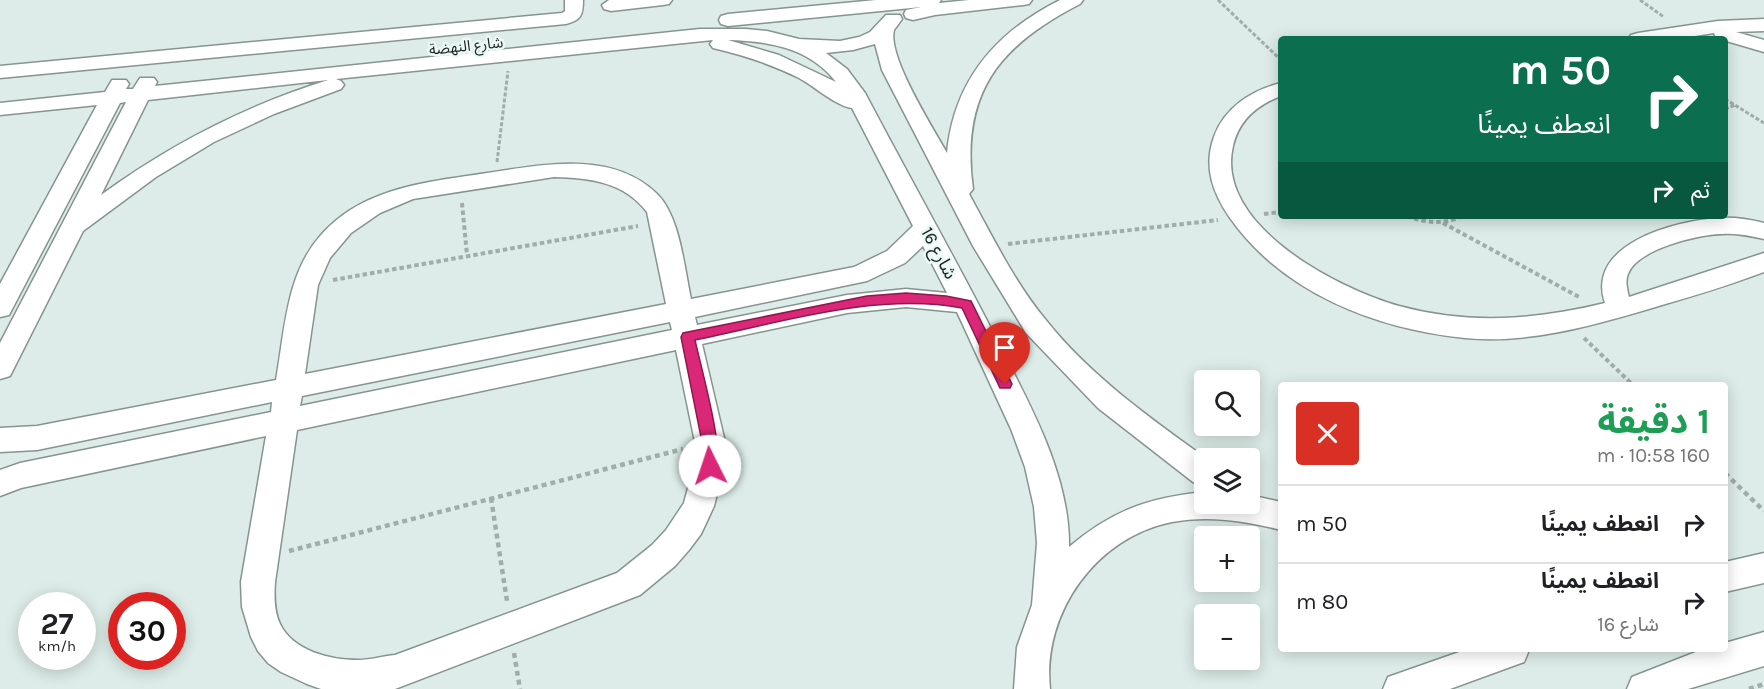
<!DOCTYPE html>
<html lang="ar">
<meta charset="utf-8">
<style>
:root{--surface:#fff;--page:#f2f2f2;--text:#202124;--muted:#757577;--line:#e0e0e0}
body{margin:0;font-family:Karla,"Noto Sans Arabic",sans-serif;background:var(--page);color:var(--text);direction:rtl;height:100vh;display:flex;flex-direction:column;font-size:22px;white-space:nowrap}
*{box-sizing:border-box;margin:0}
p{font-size:20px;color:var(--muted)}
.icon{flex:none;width:33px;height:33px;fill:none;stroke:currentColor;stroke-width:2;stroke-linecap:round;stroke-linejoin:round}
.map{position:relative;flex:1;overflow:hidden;direction:ltr}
.drawer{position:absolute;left:1278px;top:382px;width:450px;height:270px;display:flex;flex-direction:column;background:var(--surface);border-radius:6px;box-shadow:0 3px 15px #0003;direction:rtl}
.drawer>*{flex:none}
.banner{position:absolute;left:1278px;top:36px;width:450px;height:183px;border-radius:6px;box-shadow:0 3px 15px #0003;direction:rtl;background:#0b6e4f;color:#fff;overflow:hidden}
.tools{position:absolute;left:1194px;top:370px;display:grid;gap:12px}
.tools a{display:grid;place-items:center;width:66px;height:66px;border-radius:6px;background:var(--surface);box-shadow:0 3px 15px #0003;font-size:30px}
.speed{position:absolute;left:18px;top:592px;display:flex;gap:12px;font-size:30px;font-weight:700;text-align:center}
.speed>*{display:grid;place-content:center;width:78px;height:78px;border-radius:50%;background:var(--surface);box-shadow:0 3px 15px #0003;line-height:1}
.speed small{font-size:15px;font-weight:400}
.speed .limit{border:9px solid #d22;background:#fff;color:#111}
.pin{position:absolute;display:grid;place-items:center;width:51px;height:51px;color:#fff;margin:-62px -26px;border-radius:50% 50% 50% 0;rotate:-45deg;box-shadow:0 0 6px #0007}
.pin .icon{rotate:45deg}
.me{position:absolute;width:66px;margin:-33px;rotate:356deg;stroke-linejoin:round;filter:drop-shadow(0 0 4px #0008)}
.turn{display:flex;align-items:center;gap:21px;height:126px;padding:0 18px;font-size:27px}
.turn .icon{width:78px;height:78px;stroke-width:2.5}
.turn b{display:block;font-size:42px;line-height:51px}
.then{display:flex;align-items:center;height:57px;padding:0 18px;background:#0003;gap:12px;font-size:22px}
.round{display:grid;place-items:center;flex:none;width:63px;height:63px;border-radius:6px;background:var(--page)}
.headline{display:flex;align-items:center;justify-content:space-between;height:102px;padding:0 18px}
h1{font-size:36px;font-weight:700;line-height:45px;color:#1e9e55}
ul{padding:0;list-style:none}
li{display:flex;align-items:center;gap:18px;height:78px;padding:0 18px;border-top:2px solid var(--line)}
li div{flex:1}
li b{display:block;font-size:22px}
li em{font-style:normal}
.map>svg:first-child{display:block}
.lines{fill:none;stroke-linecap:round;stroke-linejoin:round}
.minor-casing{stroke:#869490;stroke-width:3}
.path-far2{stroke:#a1adaa;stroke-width:3;stroke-dasharray:4 2;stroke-linecap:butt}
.path-far1{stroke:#a1adaa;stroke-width:4;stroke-dasharray:4.5 3;stroke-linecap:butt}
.path{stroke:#a1adaa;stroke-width:4.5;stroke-dasharray:5 4;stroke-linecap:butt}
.minor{fill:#fff;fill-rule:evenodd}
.route{fill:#db2777;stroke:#8e194d;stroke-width:1.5}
.labels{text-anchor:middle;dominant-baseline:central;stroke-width:5;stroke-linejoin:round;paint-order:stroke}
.far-street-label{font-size:15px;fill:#1d2221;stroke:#eaf9f6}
.street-label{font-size:18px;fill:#1d2221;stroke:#eaf9f6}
</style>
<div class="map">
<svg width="1764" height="689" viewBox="0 0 1764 689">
<rect width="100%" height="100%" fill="#ddece8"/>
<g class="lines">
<defs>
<path id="minor" d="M 565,0 L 583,0 C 583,15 581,20 566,24 L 0,78 L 0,66 L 562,13 L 565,11 Z
M 609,0 L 672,0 L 669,4 L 663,5 L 611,11 L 604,9 L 602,5 Z
M 876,0 L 941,0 L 939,3 L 969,0 L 1032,0 L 1029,4 L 1023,5 L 935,15 L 913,20 L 906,18 L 904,14 L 906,10 L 921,7 L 728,26 L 721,24 L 719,20 L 721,16 L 728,14 Z
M 1060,0 L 1083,0 L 1080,4 C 998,46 960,94 973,189 L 969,194 C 992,236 1015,283 1045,319 C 1089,375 1150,418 1207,459 L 1204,459 L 1204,486 L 1193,482 L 1098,408 L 1026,333 L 973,246 L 882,70 L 875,44 L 853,50 L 826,53 L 847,69 L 865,93 C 908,175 954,256 996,338 C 1028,402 1070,473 1069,547 C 1113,510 1148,498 1204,492 L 1204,504 L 1250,504 L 1250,495 L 1281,502 L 1281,530 C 1245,521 1209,515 1172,522 C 1096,537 1042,613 1050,689 L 1014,689 L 1017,647 L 1032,605 L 1037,543 L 1034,507 L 1025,467 L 1011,429 L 957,312 L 906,307 L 847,313 L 702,344 L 725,442 L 724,466 L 714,506 L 701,534 L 689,550 L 675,566 L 640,595 L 395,689 L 321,689 L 307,684 L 281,672 L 268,663 L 258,651 L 251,637 L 242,607 L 241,582 L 266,436 L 21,488 L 0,496 L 0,470 L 20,463 L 271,412 L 272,402 L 37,450 L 0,452 L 0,428 L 37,426 L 276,380 C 285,330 286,274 321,235 C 363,187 428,182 487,173 C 542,165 611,150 656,193 C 680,215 684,267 691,299 L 854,267 L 887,251 L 913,226 L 852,108 C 836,106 814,86 799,78 C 771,64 743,55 713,48 L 710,44 L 713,40 L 336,79 L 341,81 L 344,85 L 341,89 L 274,114 L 214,142 L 156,177 L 83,231 L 10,376 L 0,379 L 0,343 L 126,102 L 120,103 L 9,315 L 0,317 L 0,284 L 97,105 L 0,115 L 0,103 L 105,92 L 112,80 L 126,80 L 129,84 L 126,89 L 133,89 L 140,78 L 154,78 L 157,82 L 155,86 L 700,29 L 746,29 L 767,31 L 799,39 L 840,41 L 859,37 L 870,32 L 886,15 L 900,15 L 902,19 C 900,22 896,27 894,30 C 887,56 933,128 947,153 C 954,80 996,32 1060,0 ZM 728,40 C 769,41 810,48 836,82 L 779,55 ZM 328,80 C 245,106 171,144 101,195 L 148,100 ZM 554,177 C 591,178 624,182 647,212 L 666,304 L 305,374 L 318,285 L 330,258 L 351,233 L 380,213 L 413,199 ZM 923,246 L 947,293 L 906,289 L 847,295 L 697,325 L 695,317 L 867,281 L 905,263 ZM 670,322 L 672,330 L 300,406 L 302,396 ZM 676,350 L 695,442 L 694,466 L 684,503 L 666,530 L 652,545 L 617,573 L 395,655 C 383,656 370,660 358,660 C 330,660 293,651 280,624 C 274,611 274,596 275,582 L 297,430 Z
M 1764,19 L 1764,31 L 1736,32 L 1764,40 L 1764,52 L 1716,38 L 1714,33 L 1676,39 L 1628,39 L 1631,35 L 1638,33 L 1718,21 Z
M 1281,83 L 1281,96 C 1257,105 1239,120 1233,146 C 1214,225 1338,289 1399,306 C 1469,325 1535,320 1605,303 C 1585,244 1675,221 1718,218 C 1733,217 1749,219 1764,223 L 1764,239 C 1750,236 1737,233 1723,234 C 1699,234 1637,249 1628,274 C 1625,281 1627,289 1629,297 L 1764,253 L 1764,272 C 1727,286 1690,297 1652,308 C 1591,326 1529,344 1465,338 C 1376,329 1283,293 1230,218 C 1213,193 1203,167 1214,137 C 1224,108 1252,90 1281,83 Z
M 1764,553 L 1764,583 L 1725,592 L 1725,562 Z
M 1764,632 L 1764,666 L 1688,689 L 1627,689 L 1632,677 L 1701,650 L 1725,650 L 1725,643 Z
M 1465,650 L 1529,650 L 1524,662 L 1450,689 L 1383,689 L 1388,677 Z"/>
</defs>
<!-- minor casing -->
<use href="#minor" class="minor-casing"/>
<!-- path-far2 -->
<path class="path-far2" d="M 1218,0 L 1281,60
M 1640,0 L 1664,17
M 1725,99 L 1764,123
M 1725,109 L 1735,105
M 497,162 L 508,71"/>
<!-- path-far1 -->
<path class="path-far1" d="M 462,203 L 467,255
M 1264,214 L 1281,212
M 1407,216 C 1426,223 1444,225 1462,216
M 1443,223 L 1579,297
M 1008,244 L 1218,220
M 333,280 L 638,226
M 1584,338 L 1634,386"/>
<!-- path -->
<path class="path" d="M 1725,473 L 1764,511
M 491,498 L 507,601
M 289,551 L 683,449
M 514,653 L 520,689
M 1749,689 L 1764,684"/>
<!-- minor -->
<use href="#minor" class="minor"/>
</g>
<!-- route -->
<path class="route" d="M 906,293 L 946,296 L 971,301 L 1012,384 L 1010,388 L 1000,388 L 962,308 C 875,292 780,323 695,340 C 700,364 725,452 716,470 L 710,472 L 705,470 L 702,442 L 681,337 L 683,333 L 867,296 Z"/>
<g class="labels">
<!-- far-street labels -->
<g class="far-street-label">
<text transform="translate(466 46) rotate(-6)">شارع النهضة</text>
</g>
<!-- street labels -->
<g class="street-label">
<text transform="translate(939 253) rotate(62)">شارع 16</text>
</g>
</g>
</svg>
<div class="tools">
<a><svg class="icon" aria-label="search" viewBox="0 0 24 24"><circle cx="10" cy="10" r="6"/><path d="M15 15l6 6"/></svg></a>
<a><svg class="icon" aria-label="layers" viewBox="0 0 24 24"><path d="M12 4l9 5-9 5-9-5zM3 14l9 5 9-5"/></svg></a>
<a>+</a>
<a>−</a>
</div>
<div class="speed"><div>27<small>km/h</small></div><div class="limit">30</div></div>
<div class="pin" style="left:1005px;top:384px;background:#d93025"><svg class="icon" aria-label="arrive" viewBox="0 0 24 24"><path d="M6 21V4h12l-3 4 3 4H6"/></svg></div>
<svg class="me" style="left:710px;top:466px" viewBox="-20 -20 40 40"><circle r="19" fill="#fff"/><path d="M0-13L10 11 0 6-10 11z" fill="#db2777"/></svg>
<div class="banner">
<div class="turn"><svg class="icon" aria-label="right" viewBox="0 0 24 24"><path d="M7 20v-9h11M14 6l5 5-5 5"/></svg><div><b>50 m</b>انعطف يمينًا</div></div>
<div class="then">ثم<svg class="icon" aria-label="right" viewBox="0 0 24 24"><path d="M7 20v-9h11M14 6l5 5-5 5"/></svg></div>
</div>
<section class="drawer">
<div class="headline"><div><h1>1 دقيقة</h1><p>160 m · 10:58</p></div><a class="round" style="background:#d93025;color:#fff"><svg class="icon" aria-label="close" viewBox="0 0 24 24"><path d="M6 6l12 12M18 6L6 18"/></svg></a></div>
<ul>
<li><svg class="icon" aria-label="right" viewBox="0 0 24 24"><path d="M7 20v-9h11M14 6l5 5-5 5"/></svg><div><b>انعطف يمينًا</b></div><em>50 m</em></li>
<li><svg class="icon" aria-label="right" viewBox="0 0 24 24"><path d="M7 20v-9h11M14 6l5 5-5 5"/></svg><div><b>انعطف يمينًا</b><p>شارع 16</p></div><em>80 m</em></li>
</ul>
</section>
</div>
